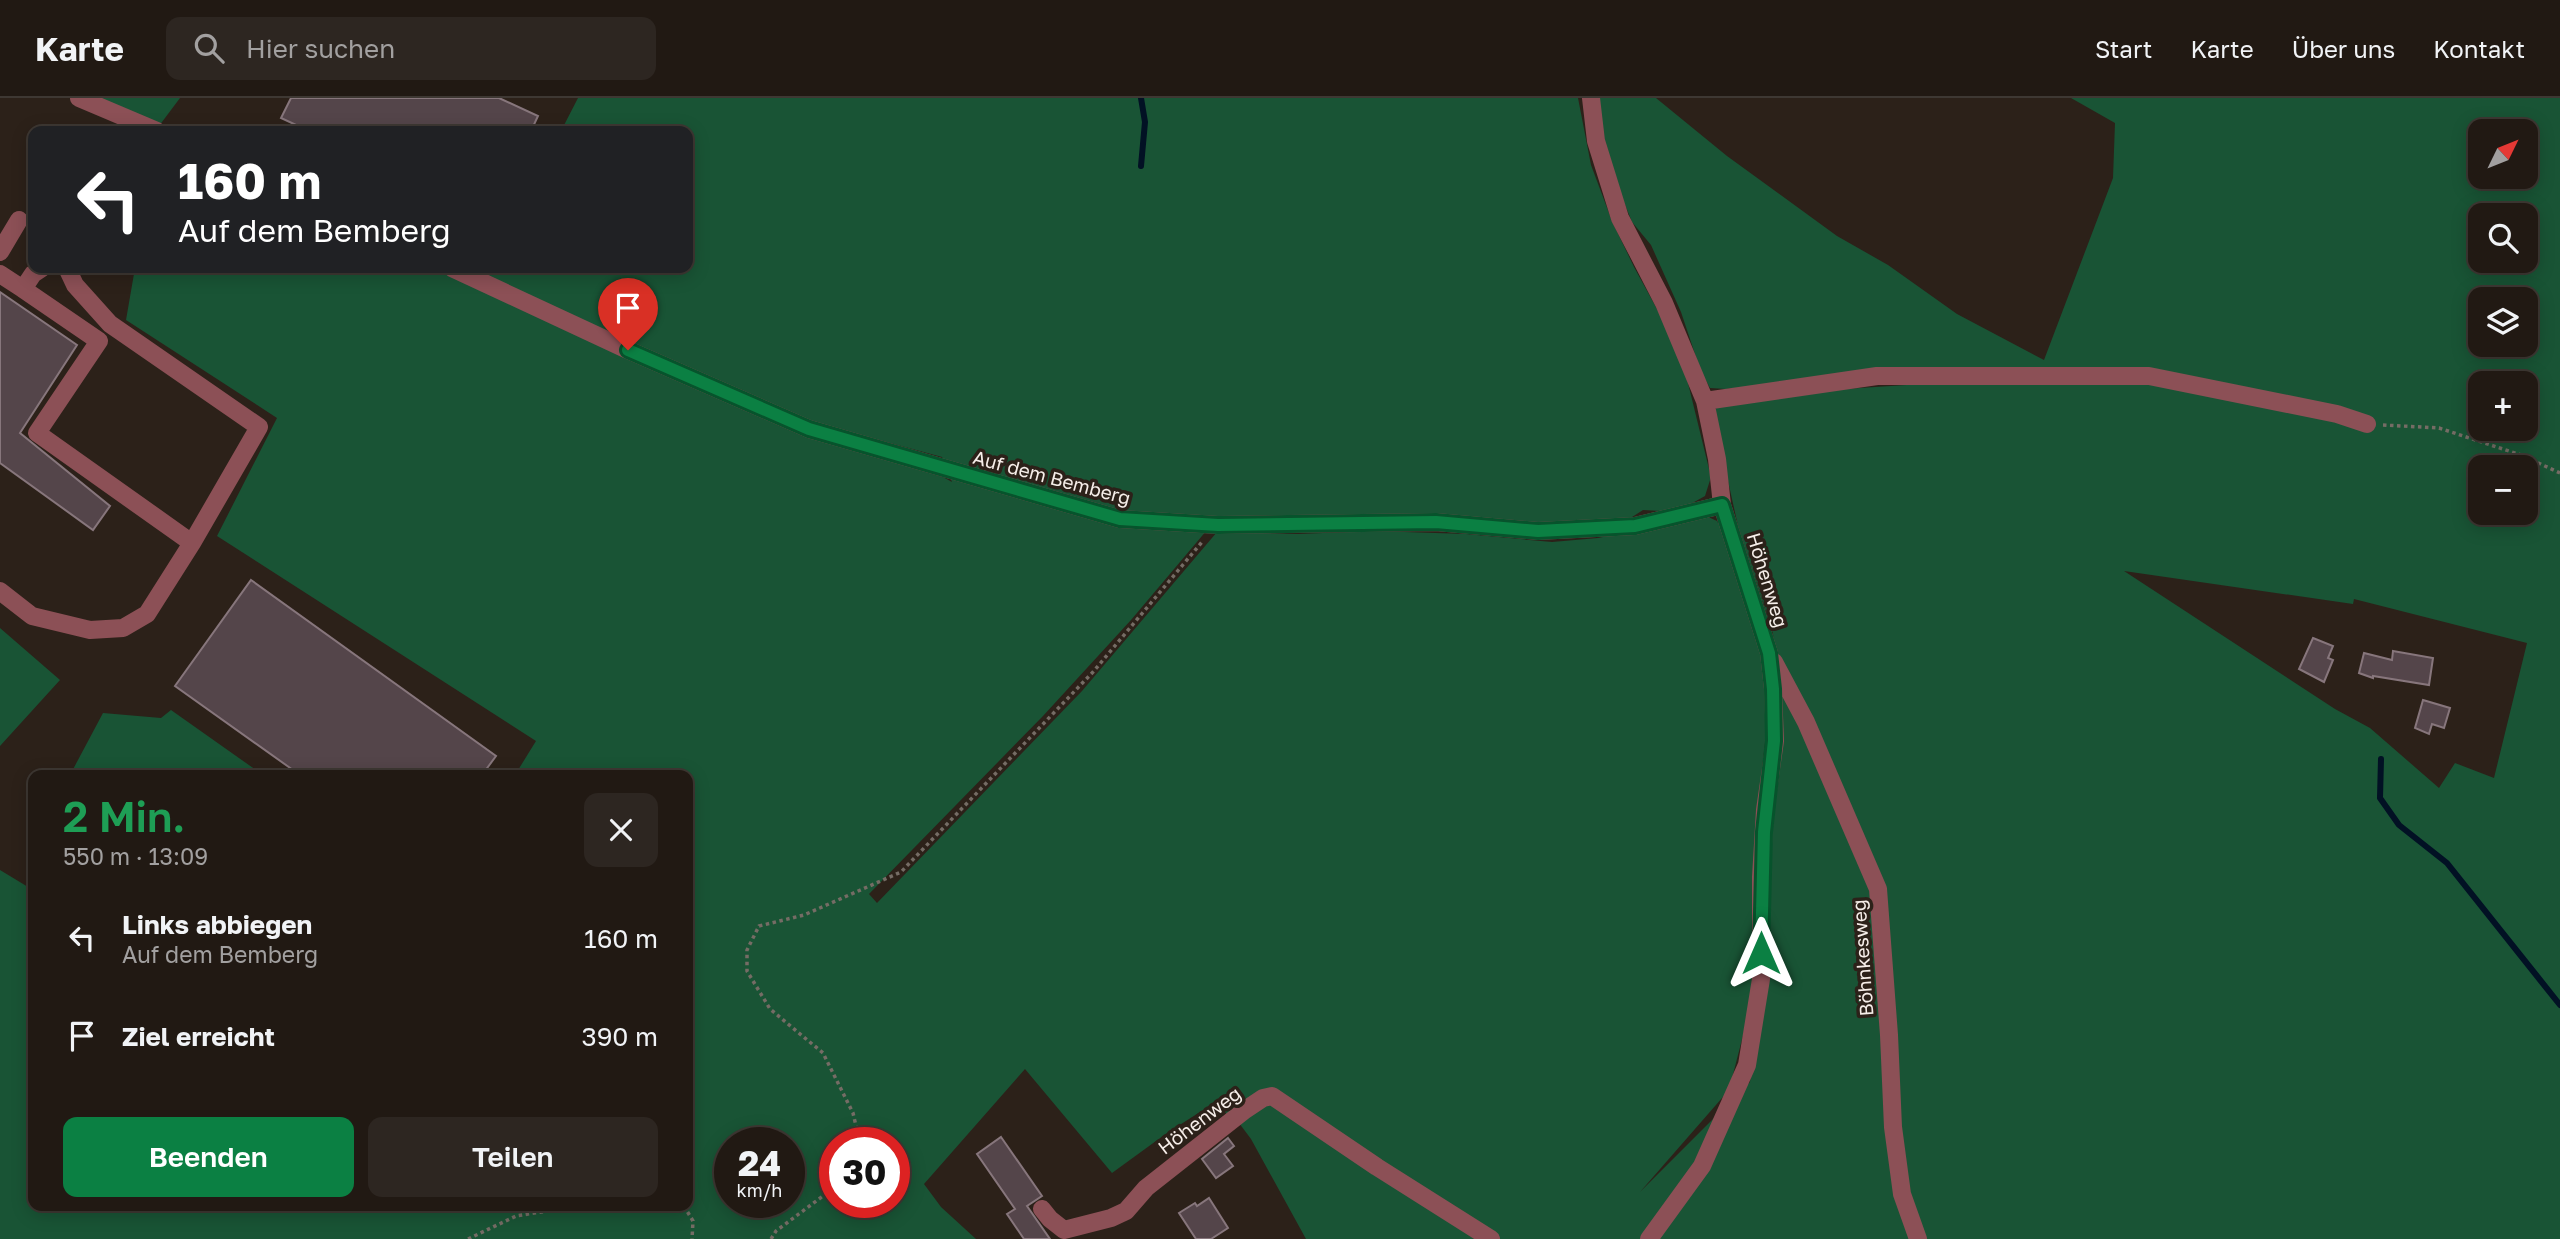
<!DOCTYPE html>
<html lang="de">
<meta charset="utf-8">
<style>
:root{--surface:#211913;--page:#2d2621;--text:#f1f3f6;--muted:#a2a0a0;--line:#3e3833;--accent:#0b8043}
body{margin:0;font-family:"Golos Text",sans-serif;background:var(--page);color:var(--text);height:100vh;display:flex;flex-direction:column;font-size:26px;white-space:nowrap}
*{box-sizing:border-box;margin:0}
p{font-size:23px;color:var(--muted)}
.icon{flex:none;width:38px;height:38px;fill:none;stroke:currentColor;stroke-width:2;stroke-linecap:round;stroke-linejoin:round}
.map{position:relative;flex:1;overflow:hidden}
.drawer{position:absolute;left:28px;top:672px;width:665px;height:441px;display:flex;flex-direction:column;background:var(--surface);border-radius:14px;box-shadow:0 4px 18px #0003,0 0 0 2px var(--line)}
.drawer>*{flex:none}
.banner{position:absolute;left:28px;top:28px;width:665px;height:147px;border-radius:14px;box-shadow:0 4px 18px #0003,0 0 0 2px var(--line);background:#202124;color:#fff;overflow:hidden}
.needle{width:46px;rotate:47deg}
.controls{position:absolute;left:2468px;top:21px;display:grid;gap:14px}
.controls a{display:grid;place-items:center;width:70px;height:70px;border-radius:14px;background:var(--surface);box-shadow:0 4px 18px #0003,0 0 0 2px var(--line);font-size:35px}
.speed{position:absolute;left:714px;top:1029px;display:flex;gap:14px;font-size:35px;font-weight:700;text-align:center}
.speed>*{display:grid;place-content:center;width:91px;height:91px;border-radius:50%;background:var(--surface);box-shadow:0 4px 18px #0003,0 0 0 2px var(--line);line-height:1}
.speed small{font-size:18px;font-weight:400}
.speed .limit{border:10px solid #d22;background:#fff;color:#111}
.pin{position:absolute;display:grid;place-items:center;width:60px;height:60px;color:#fff;margin:-72px -30px;border-radius:50% 50% 50% 0;rotate:-45deg;box-shadow:0 0 7px #0007}
.pin .icon{rotate:45deg}
.me{position:absolute;width:77px;margin:-38px;rotate:0deg;stroke-linejoin:round;filter:drop-shadow(0 0 5px #0008)}
.turn{display:flex;align-items:center;gap:24px;height:147px;padding:0 35px;font-size:32px}
.turn .icon{width:91px;height:91px;stroke-width:2.5}
.turn b{display:block;font-size:49px;line-height:60px}
.round{display:grid;place-items:center;flex:none;width:74px;height:74px;border-radius:14px;background:var(--page)}
.summary{display:flex;align-items:center;justify-content:space-between;height:119px;padding:0 35px}
h1{font-size:42px;font-weight:600;line-height:52px;color:#1e9e55}
.button{display:flex;gap:14px;margin-top:auto;padding:14px 35px}
.button a{flex:1;height:80px;border-radius:14px;background:var(--accent);color:#fff;font-size:28px;font-weight:600;line-height:80px;text-align:center}
.button a+a{background:var(--page);color:var(--text)}
ul{padding:0;list-style:none}
li{display:flex;align-items:center;gap:21px;height:98px;padding:0 35px}
li div{flex:1}
li b{display:block;font-size:26px}
li em{font-style:normal}
header{display:flex;align-items:center;gap:42px;box-sizing:border-box;height:98px;padding:0 35px;background:var(--surface);border-bottom:2px solid var(--line)}
header strong{font-size:33px}
nav{display:flex;gap:38px;margin-inline-start:auto;font-size:24px}
.search{width:490px;height:63px;background:var(--page);display:flex;align-items:center;gap:18px;box-sizing:border-box;padding:0 24px;border-radius:14px;color:var(--muted);font-size:26px}
.map>svg:first-child{display:block}
.green{fill:#195435;fill-rule:evenodd}
.lines{fill:none;stroke-linecap:round;stroke-linejoin:round}
.stream{stroke:#021124;stroke-width:6}
.building{fill:#54454a;stroke:#87767c;stroke-width:2}
.path{stroke:#756c65;stroke-width:3.5;stroke-dasharray:3.5 3.5;stroke-linecap:butt}
.minor{stroke:#8c5056;stroke-width:18}
.route-casing{stroke:#07532c;stroke-width:18}
.route{stroke:#0b8043;stroke-width:12}
.labels{text-anchor:middle;dominant-baseline:central;stroke-width:7;stroke-linejoin:round;paint-order:stroke}
.street-label{font-size:19px;fill:#f6eee9;stroke:#2c2119}
</style>
<header>
<strong>Karte</strong>
<div class="search"><svg class="icon" aria-label="search" viewBox="0 0 24 24"><circle cx="10" cy="10" r="6"/><path d="M15 15l6 6"/></svg>Hier suchen</div>
<nav><a>Start</a><a>Karte</a><a>Über uns</a><a>Kontakt</a></nav>
</header>
<div class="map">
<svg width="2560" height="1141" viewBox="0 0 2560 1141">
<rect width="100%" height="100%" fill="#2c2119"/>
<!-- green -->
<path class="green" d="M 92,0 L 180,0 L 159,28 Z
M 578,0 L 1578,0 L 1591,67 L 1612,123 L 1634,169 L 1663,222 L 1687,281 L 1711,379 L 1705,398 L 1687,408 L 1661,413 L 1643,412 L 1629,421 L 1546,431 L 1279,417 L 1218,419 L 1131,522 L 1043,618 L 869,796 L 877,805 L 1082,593 L 1217,434 L 1298,436 L 1374,433 L 1466,436 L 1552,444 L 1598,440 L 1706,418 L 1717,423 L 1725,438 L 1761,554 L 1766,590 L 1766,636 L 1758,707 L 1754,879 L 1748,918 L 1729,992 L 1640,1094 L 1750,984 L 1761,878 L 1781,601 L 1773,536 L 1738,428 L 1713,315 L 1717,309 L 1813,293 L 1953,284 L 1837,279 L 1726,291 L 1710,290 L 1701,274 L 1681,214 L 1651,147 L 1632,124 L 1607,62 L 1593,0 L 1656,0 L 1727,58 L 1837,138 L 1888,167 L 1957,216 L 2044,262 L 2113,80 L 2115,25 L 2071,0 L 2560,0 L 2560,1141 L 1499,1141 L 1270,991 L 1230,1020 L 1219,1007 L 1200,1014 L 1167,1035 L 1112,1075 L 1025,971 L 924,1086 L 941,1109 L 976,1141 L 0,1141 L 0,772 L 33,792 L 33,1108 L 688,1108 L 688,677 L 515,677 L 536,643 L 217,438 L 277,320 L 126,222 L 135,170 L 441,170 L 557,224 L 848,350 L 943,379 L 952,384 L 942,359 L 819,326 L 681,269 L 487,180 L 492,170 L 688,170 L 688,33 L 561,33 ZM 2480,33 L 2525,33 L 2525,79 L 2480,79 ZM 2480,117 L 2525,117 L 2525,163 L 2480,163 ZM 2480,201 L 2525,201 L 2525,247 L 2480,247 ZM 2480,285 L 2525,285 L 2525,331 L 2480,331 ZM 2480,369 L 2525,369 L 2525,415 L 2480,415 ZM 2124,473 L 2353,506 L 2354,501 L 2527,545 L 2494,680 L 2455,665 L 2439,690 L 2370,630 L 2335,611 ZM 730,1045 L 789,1045 L 789,1104 L 730,1104 ZM 835,1045 L 894,1045 L 894,1104 L 835,1104 Z
M 0,530 L 60,582 L 0,648 Z
M 171,612 L 263,677 L 70,677 L 103,615 L 161,620 Z
M 1271,1006 L 1479,1141 L 1306,1141 L 1251,1041 L 1239,1025 L 1262,1008 Z"/>
<g class="lines">
<!-- stream -->
<path class="stream" d="M 1141,68 L 1145,24 L 1141,0
M 2381,661 L 2380,700 L 2399,727 L 2447,765 L 2560,907"/>
</g>
<!-- building -->
<path class="building" d="M 291,0 L 499,0 L 538,18 L 531,33 L 309,33 L 281,20 Z
M 0,194 L 77,247 L 20,335 L 110,408 L 93,432 L 0,365 Z
M 251,482 L 496,658 L 482,677 L 300,677 L 175,588 Z
M 2313,540 L 2333,548 L 2328,560 L 2333,562 L 2324,584 L 2299,571 Z
M 2393,553 L 2433,560 L 2429,587 L 2373,578 L 2373,580 L 2359,575 L 2364,555 L 2392,562 Z
M 2423,602 L 2450,610 L 2444,630 L 2432,626 L 2429,636 L 2415,630 Z
M 1001,1039 L 1042,1098 L 1027,1108 L 1050,1141 L 1024,1141 L 1007,1116 L 1015,1111 L 977,1056 Z
M 1228,1040 L 1234,1048 L 1224,1056 L 1233,1068 L 1216,1080 L 1202,1061 Z
M 1209,1100 L 1228,1130 L 1211,1141 L 1196,1141 L 1179,1115 L 1195,1105 L 1197,1108 Z"/>
<g class="lines">
<!-- path -->
<path class="path" d="M 2383,327 L 2439,330 L 2521,357 L 2560,375
M 860,1045 L 853,1015 L 823,955 L 770,911 L 747,873 L 747,852 L 759,828 L 804,817 L 901,774 L 1093,574 L 1202,444
M 684,1108 L 693,1123 L 692,1141
M 468,1141 L 516,1118 L 578,1108
M 771,1141 L 776,1133 L 835,1089"/>
<!-- minor -->
<path class="minor" d="M 79,0 L 157,33
M 1591,0 L 1596,43 L 1620,120 L 1664,205 L 1705,303 L 1717,361 L 1722,407 L 1769,555 L 1773,591 L 1775,643 L 1765,712 L 1761,779 L 1761,881 L 1747,967 L 1702,1068 L 1649,1141
M 0,154 L 19,122
M 67,170 L 75,187 L 110,226 L 259,329 L 192,445
M 452,170 L 628,252 L 809,331 L 1120,421 L 1218,427 L 1436,424 L 1538,433 L 1635,428 L 1722,407
M 0,176 L 23,191
M 1705,303 L 1877,278 L 2149,278 L 2337,316 L 2367,326
M 0,493 L 32,518 L 90,532 L 123,530 L 147,516 L 192,445 L 37,335 L 99,243 L 23,191 L 33,176 L 42,170
M 1774,564 L 1806,624 L 1878,791 L 1889,937 L 1893,1029 L 1902,1096 L 1918,1141
M 1042,1111 L 1050,1121 L 1064,1132 L 1111,1120 L 1126,1113 L 1146,1090 L 1245,1012 L 1263,1000 L 1272,998 L 1377,1069 L 1491,1141"/>
</g>
<g class="lines">
<defs>
<path id="route" d="M 628,252 L 809,331 L 1120,421 L 1218,427 L 1436,424 L 1538,433 L 1635,428 L 1722,407 L 1769,555 L 1773,591 L 1774,643 L 1764,734 L 1761,855"/>
</defs>
<!-- route casing -->
<use href="#route" class="route-casing"/>
<!-- route -->
<use href="#route" class="route"/>
</g>
<g class="labels">
<!-- street labels -->
<g class="street-label">
<text transform="translate(1052 379) rotate(15)">Auf dem Bemberg</text>
<text transform="translate(1768 482) rotate(73)">Höhenweg</text>
<text transform="translate(1862 860) rotate(-94)">Böhnkesweg</text>
<text transform="translate(1199 1022) rotate(-37)">Höhenweg</text>
</g>
</g>
</svg>
<div class="controls">
<a><svg class="needle" viewBox="-14 -14 28 28"><path d="M0-13l5 13h-10z" fill="#e53935"/><path d="M0 13l5-13h-10z" fill="#a2a0a0"/></svg></a>
<a><svg class="icon" aria-label="search" viewBox="0 0 24 24"><circle cx="10" cy="10" r="6"/><path d="M15 15l6 6"/></svg></a>
<a><svg class="icon" aria-label="layers" viewBox="0 0 24 24"><path d="M12 4l9 5-9 5-9-5zM3 14l9 5 9-5"/></svg></a>
<a>+</a>
<a>−</a>
</div>
<div class="speed"><div>24<small>km/h</small></div><div class="limit">30</div></div>
<div class="pin" style="left:628px;top:252px;background:#d93025"><svg class="icon" aria-label="arrive" viewBox="0 0 24 24"><path d="M6 21V4h12l-3 4 3 4H6"/></svg></div>
<svg class="me" style="left:1761px;top:855px" viewBox="-20 -20 40 40"><path d="M0-17L14 15 0 8-14 15z" fill="#0b8043" stroke="#fff" stroke-width="4"/></svg>
<div class="banner">
<div class="turn"><svg class="icon" aria-label="left" viewBox="0 0 24 24"><path d="M17 20v-9H6M10 6l-5 5 5 5"/></svg><div><b>160 m</b>Auf dem Bemberg</div></div>
</div>
<section class="drawer">
<div class="summary"><div><h1>2 Min.</h1><p>550 m · 13:09</p></div><a class="round"><svg class="icon" aria-label="close" viewBox="0 0 24 24"><path d="M6 6l12 12M18 6L6 18"/></svg></a></div>
<ul>
<li><svg class="icon" aria-label="left" viewBox="0 0 24 24"><path d="M17 20v-9H6M10 6l-5 5 5 5"/></svg><div><b>Links abbiegen</b><p>Auf dem Bemberg</p></div><em>160 m</em></li>
<li><svg class="icon" aria-label="arrive" viewBox="0 0 24 24"><path d="M6 21V4h12l-3 4 3 4H6"/></svg><div><b>Ziel erreicht</b></div><em>390 m</em></li>
</ul>
<div class="button"><a>Beenden</a><a>Teilen</a></div>
</section>
</div>
